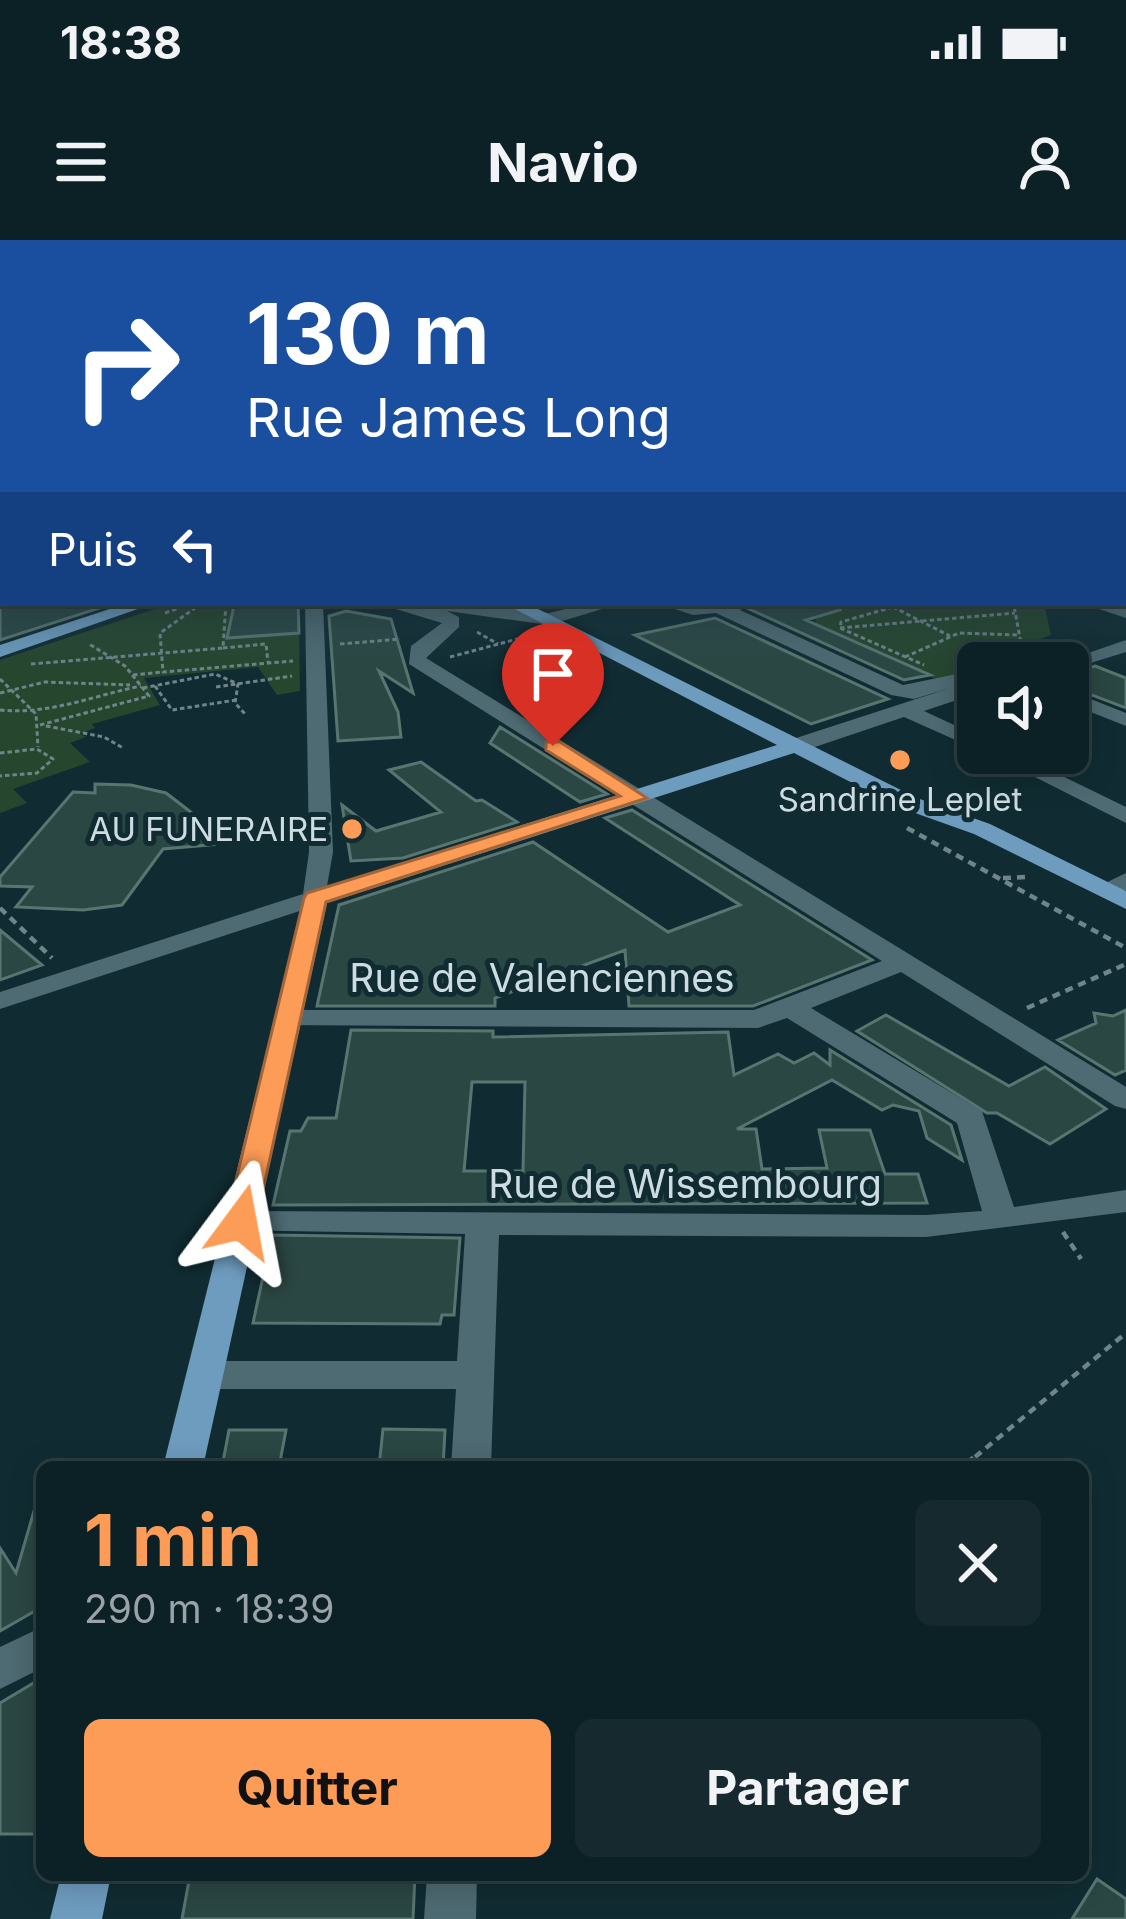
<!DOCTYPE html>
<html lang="fr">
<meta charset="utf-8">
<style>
:root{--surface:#0c2126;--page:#15292e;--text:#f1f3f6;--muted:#9aa3a7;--line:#2c3e43;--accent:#fd9c56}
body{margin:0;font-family:Inter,sans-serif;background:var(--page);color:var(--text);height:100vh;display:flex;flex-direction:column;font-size:45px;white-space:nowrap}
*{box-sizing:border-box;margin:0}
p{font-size:39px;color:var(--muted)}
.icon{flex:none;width:66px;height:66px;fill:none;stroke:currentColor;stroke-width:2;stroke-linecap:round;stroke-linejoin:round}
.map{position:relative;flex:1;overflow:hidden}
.side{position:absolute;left:36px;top:1221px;width:1053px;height:420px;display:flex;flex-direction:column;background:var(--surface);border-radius:18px;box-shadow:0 6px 30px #0003,0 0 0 3px var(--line)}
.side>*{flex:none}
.guide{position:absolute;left:0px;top:0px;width:1128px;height:366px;box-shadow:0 6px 30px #0003,0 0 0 3px var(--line);background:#1a4fa0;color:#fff;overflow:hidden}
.controls{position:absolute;left:957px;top:402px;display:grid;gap:24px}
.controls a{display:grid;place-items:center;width:132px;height:132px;border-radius:18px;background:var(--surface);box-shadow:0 6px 30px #0003,0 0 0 3px var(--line);font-size:60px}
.pin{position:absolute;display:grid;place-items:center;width:102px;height:102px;color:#fff;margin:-123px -51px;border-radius:50% 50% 50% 0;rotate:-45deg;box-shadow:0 0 12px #0007}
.pin .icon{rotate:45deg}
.me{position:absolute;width:132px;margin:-66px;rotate:13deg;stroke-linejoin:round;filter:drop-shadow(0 0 9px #0008)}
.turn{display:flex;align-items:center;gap:42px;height:252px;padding:0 48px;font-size:54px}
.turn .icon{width:156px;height:156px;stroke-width:2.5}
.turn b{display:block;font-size:84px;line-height:102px}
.then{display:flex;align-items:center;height:114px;padding:0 48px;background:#0003;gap:24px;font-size:45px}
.round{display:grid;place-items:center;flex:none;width:126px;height:126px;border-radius:18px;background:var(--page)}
.summary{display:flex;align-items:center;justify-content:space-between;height:204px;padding:0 48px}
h1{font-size:72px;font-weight:700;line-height:90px;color:var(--accent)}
.cta{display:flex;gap:24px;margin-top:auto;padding:24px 48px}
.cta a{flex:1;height:138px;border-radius:18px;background:var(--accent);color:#111;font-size:48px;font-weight:700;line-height:138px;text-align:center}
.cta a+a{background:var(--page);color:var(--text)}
.status{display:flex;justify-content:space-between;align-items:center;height:84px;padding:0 60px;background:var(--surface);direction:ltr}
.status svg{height:33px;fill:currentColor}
header{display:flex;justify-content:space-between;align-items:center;height:156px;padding:0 48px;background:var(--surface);font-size:54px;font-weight:700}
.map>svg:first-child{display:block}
.green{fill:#26462e}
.building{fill:#2b4743;stroke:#587671;stroke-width:3;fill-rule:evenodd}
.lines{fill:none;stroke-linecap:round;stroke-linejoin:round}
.path-far2{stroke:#6f858a;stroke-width:3;stroke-dasharray:4.5 3;stroke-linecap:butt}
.path-far1{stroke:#6f858a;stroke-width:4.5;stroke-dasharray:8 6;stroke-linecap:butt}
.path{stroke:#6f858a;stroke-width:6;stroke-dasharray:14 9;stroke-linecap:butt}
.minor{fill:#4e6a72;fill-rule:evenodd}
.major{fill:#6e9cbf;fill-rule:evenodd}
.route{fill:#fd9c56;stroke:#a46538;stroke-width:3}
.poi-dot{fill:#fd9c56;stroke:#102c32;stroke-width:4.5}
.labels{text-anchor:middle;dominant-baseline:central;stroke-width:10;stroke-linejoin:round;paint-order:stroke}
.far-poi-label{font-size:33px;fill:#ccdce0;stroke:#102c32}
.street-label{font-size:39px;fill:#ccdce0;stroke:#102c32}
</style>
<div class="status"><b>18:38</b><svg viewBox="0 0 49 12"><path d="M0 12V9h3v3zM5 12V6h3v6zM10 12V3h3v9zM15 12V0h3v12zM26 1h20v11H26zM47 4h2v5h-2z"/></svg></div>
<header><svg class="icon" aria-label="menu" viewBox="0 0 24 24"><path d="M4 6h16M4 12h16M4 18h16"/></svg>Navio<svg class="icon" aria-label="person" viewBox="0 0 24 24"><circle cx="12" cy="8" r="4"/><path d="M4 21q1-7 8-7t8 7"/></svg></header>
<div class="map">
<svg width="1126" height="1679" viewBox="0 0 1126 1679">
<rect width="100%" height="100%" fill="#102c32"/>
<!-- green -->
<path class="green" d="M 173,363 L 234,363 L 228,393 L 299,390 L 300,451 L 277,455 L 258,427 L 144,438 L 160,465 L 92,484 L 95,488 L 80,494 L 86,497 L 70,503 L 90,522 L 13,549 L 27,563 L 0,573 L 0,420 Z
M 868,363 L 1044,363 L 1051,395 L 1030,403 L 1048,415 L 1021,423 L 978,423 L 978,436 L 949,445 L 815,386 L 817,371 Z"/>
<!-- building -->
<path class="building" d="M 0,363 L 109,363 L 109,365 L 0,400 Z
M 298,363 L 299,393 L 227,398 L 234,366 Z
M 760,363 L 839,363 L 840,370 L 806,380 L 930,435 L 904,440 L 749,369 Z
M 346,371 L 391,379 L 413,453 L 379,431 L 398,472 L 401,497 L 338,501 L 329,376 Z
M 715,378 L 888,459 L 811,484 L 635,395 Z
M 1095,426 L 1126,438 L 1126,468 L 1068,446 L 1068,434 Z
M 500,487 L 607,554 L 580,562 L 490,503 Z
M 421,522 L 476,561 L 482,560 L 517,582 L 403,618 L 351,621 L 342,565 L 376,591 L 441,572 L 389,530 Z
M 95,544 L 131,545 L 166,553 L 231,603 L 163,609 L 122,665 L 83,670 L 16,667 L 32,647 L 0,646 L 0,637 L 73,552 L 95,553 Z
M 632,570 L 872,720 L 753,766 L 629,766 L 625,710 L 495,758 L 495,766 L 317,766 L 339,665 L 533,602 L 668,692 L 740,665 L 605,578 Z
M 0,690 L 42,725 L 0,740 Z
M 1126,770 L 1126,830 L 1115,835 L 1058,800 L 1096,783 L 1094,773 L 1113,776 Z
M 886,775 L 1009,846 L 1045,827 L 1106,869 L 1050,904 L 997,873 L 987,873 L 857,791 Z
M 351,790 L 493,791 L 493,797 L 728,792 L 734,835 L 778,814 L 794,823 L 814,813 L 830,825 L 830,810 L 951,885 L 962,920 L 927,898 L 919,871 L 893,865 L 882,870 L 832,840 L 737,889 L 756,889 L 762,929 L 827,928 L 819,890 L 870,890 L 885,934 L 918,934 L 927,963 L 273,965 L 290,891 L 301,891 L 308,878 L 336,878 ZM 472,842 L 525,842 L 523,931 L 464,931 Z
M 272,995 L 460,998 L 454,1075 L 442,1075 L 440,1084 L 253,1083 Z
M 383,1189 L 445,1190 L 443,1227 L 379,1227 Z
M 229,1190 L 286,1190 L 279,1227 L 222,1227 Z
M 36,1264 L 42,1265 L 42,1367 L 0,1391 L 0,1308 L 16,1333 Z
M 42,1438 L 42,1594 L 0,1594 L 0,1463 Z
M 190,1635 L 415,1635 L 413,1679 L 182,1679 Z
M 1097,1639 L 1126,1659 L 1126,1679 L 1072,1679 Z"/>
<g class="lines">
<!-- path-far2 -->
<path class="path-far2" d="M 202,363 L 160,393 L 163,432 L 293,421
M 907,363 L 841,382 L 840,388 L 924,425
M 1009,363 L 1014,366 L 1023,414 L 1012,423
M 893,367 L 950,396
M 165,373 L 194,363
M 840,388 L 1015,373
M 477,392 L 498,404
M 340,404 L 400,399
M 223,408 L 266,404 L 268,422
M 450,417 L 521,398
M 905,417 L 959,393 L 1017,395
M 31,424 L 223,408 L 226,363
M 133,435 L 163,432
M 0,439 L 36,474 L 38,507
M 155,446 L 172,470 L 236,460
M 216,447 L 292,436
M 143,448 L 215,434 L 238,444 L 235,463 L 245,474
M 0,453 L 45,442 L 130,445
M 0,470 C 49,475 92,456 141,446
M 40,485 L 149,456 L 125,426 L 89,404
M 46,486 L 104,497 L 123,508
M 0,513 L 37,509 L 53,519 L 37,533 L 0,536"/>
<!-- path-far1 -->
<path class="path-far1" d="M 907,588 L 1126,708
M 1003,638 L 1027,637
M 0,668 L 52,718
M 1027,768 L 1126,724
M 1063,992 L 1081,1019
M 975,1217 L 1126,1093"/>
<!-- path -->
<path class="path" d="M 963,1227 L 979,1214"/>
<!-- minor -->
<path class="minor" d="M 0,224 L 3,224 L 3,234 L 0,234 Z
M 1125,232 L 1126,232 L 1126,240 L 1125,240 Z
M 1125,312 L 1126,312 L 1126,322 L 1125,322 Z
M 0,346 L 3,346 L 3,356 L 0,356 Z
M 305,363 L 323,363 L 333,612 L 324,663 L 0,769 L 0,752 L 303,654 L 309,612 Z
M 376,363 L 471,363 L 549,373 L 591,363 L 622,363 L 549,385 L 447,371 L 459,377 L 459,387 L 426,418 L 1126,847 L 1126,869 L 1115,866 L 901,732 L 811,768 L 982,871 L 1014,967 L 1126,950 L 1126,972 L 926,997 L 499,995 L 491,1227 L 451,1227 L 456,1149 L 205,1149 L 192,1145 L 186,1135 L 192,1125 L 205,1121 L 457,1121 L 465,994 L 229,990 L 224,982 L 229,974 L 241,971 L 926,975 L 982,971 L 957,883 L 787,778 L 758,788 L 279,785 L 275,779 L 289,770 L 754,770 L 882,721 L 409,424 L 411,406 L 442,383 Z
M 657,363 L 751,363 L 740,370 L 903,445 L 957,434 L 964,436 L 964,444 L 978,440 L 978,453 L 924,471 L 978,496 L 978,510 L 904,477 L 806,510 L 790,510 L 790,500 L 950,448 L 914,459 L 891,455 L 716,373 L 693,375 Z
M 1090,363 L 1126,367 L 1126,378 L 1093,367 Z
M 1126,400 L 1126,412 L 1068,430 L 1068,423 L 1059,423 Z
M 1068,450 L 1126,473 L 1126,486 L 1068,463 Z
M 987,513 L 1015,513 L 1126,567 L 1126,583 Z
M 1126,633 L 1126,650 L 1104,658 L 1091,650 Z
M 42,1387 L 42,1428 L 0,1449 L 0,1407 Z
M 427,1635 L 477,1635 L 476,1679 L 424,1679 Z"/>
<!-- major -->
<path class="major" d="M 128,363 L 155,363 L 0,417 L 0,405 Z
M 503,363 L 526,363 L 917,558 L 990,584 L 1126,651 L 1126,669 L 974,594 L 901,568 L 794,513 L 327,663 L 203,1227 L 163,1227 L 306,653 L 777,505 Z
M 61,1635 L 111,1635 L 102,1679 L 50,1679 Z"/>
</g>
<!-- sky -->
<linearGradient id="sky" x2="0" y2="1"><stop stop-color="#09181c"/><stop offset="0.46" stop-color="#314b5a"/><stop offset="1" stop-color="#314b5a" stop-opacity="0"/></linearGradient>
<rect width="1126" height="438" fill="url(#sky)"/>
<!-- route -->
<path class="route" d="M 546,502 L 560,502 L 647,558 L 326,662 L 256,982 L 241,992 L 230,989 L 226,982 L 304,658 L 307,653 L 620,556 L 546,510 Z"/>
<!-- markers -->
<g class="poi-dot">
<circle cx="900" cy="520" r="12"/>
<circle cx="352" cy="589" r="12"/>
</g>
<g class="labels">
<!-- far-poi labels -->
<g class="far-poi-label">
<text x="900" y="559">Sandrine Leplet</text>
<text x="328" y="589" text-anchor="end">AU FUNERAIRE</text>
</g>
<!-- street labels -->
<g class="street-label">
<text x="542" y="737">Rue de Valenciennes</text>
<text x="685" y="943">Rue de Wissembourg</text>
</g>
</g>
</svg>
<div class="controls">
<a><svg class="icon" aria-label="sound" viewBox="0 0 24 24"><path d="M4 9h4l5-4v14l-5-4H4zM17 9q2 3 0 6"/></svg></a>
</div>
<div class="pin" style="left:553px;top:506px;background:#d93025"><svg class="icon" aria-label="arrive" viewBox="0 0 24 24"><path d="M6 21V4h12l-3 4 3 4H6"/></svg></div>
<svg class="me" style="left:241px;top:982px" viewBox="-20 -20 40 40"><path d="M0-17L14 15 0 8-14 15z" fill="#fd9c56" stroke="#fff" stroke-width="4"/></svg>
<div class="guide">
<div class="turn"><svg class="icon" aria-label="right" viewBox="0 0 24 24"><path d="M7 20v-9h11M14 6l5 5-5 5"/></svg><div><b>130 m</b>Rue James Long</div></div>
<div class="then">Puis<svg class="icon" aria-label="left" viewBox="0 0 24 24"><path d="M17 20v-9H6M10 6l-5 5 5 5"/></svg></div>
</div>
<section class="side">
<div class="summary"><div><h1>1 min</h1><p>290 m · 18:39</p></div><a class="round"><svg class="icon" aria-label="close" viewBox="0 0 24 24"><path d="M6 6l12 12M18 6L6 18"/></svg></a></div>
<div class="cta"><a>Quitter</a><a>Partager</a></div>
</section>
</div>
